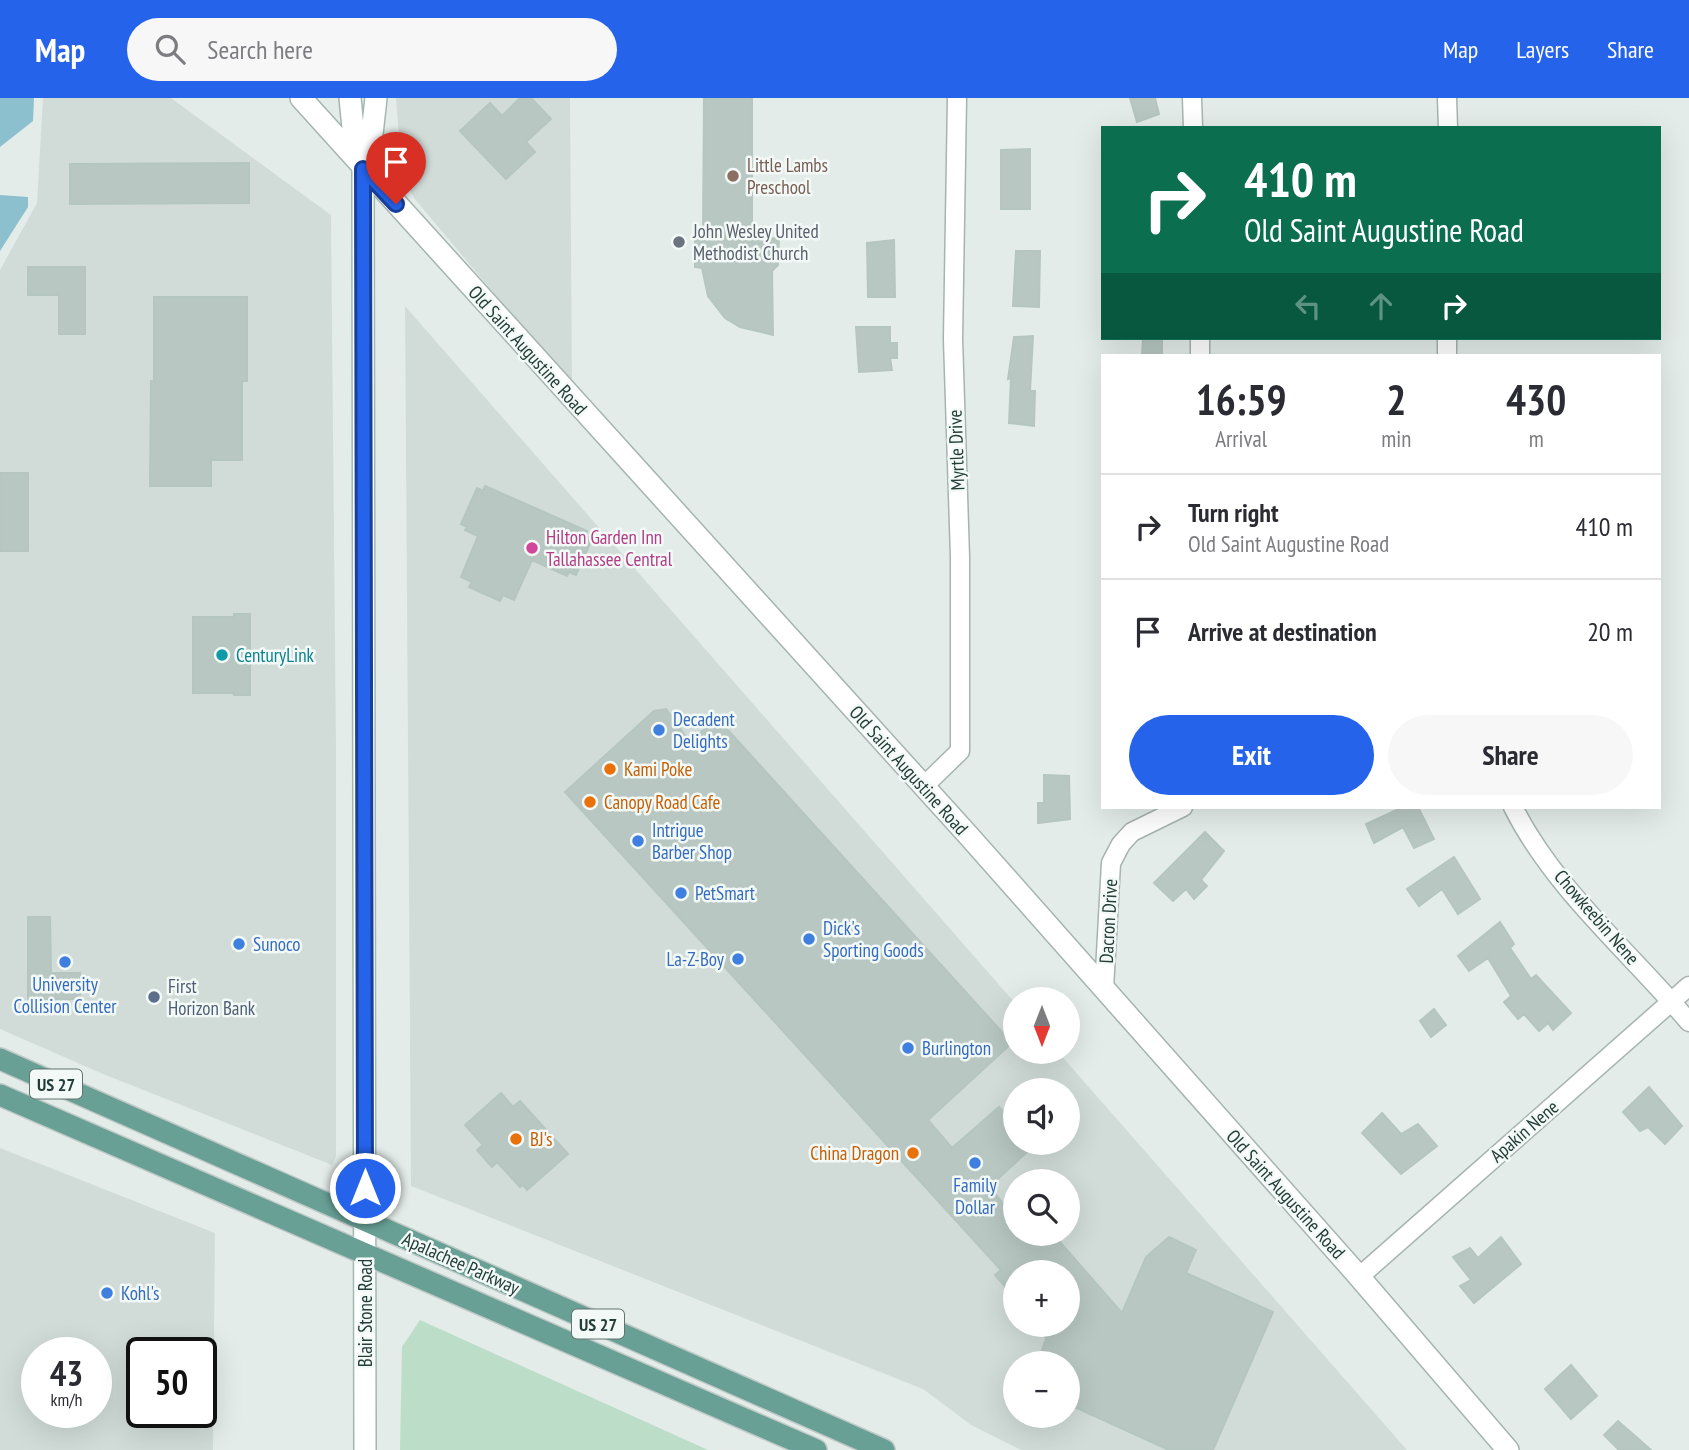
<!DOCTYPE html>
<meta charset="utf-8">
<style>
:root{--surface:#fff;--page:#f7f7f7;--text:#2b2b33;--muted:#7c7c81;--line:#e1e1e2;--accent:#2563eb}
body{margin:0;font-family:"PT Sans Narrow",sans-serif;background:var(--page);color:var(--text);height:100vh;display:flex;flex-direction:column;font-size:26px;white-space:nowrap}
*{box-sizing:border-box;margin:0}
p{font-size:23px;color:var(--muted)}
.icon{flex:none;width:38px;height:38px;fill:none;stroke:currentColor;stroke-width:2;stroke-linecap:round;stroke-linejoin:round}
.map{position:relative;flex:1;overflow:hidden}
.drawer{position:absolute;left:1101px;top:256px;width:560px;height:455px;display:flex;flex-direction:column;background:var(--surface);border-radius:0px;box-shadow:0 7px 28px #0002}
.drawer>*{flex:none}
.guide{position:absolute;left:1101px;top:28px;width:560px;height:214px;border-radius:0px;box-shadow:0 7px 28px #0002;background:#0b6e4f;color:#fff;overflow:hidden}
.needle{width:46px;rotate:180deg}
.tools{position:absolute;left:1003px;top:889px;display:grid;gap:14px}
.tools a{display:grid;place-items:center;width:77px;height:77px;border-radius:50%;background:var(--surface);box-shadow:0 7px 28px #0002;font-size:35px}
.speed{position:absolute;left:21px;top:1239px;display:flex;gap:14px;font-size:35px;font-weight:700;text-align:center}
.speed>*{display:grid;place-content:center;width:91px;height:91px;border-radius:50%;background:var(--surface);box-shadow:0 7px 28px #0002;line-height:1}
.speed small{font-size:18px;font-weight:400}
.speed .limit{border:4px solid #111;border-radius:10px;background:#fff;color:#111}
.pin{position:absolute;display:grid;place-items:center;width:60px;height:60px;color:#fff;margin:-72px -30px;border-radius:50% 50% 50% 0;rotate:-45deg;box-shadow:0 0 7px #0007}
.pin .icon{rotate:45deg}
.me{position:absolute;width:77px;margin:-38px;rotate:0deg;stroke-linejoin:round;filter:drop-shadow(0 0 5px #0008)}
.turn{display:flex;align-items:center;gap:24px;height:147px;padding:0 28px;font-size:32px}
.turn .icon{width:91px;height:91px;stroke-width:2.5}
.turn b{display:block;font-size:49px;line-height:60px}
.lanes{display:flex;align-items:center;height:66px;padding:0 28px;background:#0003;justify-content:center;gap:35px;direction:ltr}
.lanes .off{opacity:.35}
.eta{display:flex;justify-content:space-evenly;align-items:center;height:119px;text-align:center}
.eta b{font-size:42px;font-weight:800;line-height:49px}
.cta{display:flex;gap:14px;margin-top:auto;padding:14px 28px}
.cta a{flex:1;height:80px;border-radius:42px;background:var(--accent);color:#fff;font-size:28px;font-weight:800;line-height:80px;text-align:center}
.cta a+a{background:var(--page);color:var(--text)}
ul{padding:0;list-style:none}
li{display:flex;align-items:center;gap:21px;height:105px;padding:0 28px;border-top:2px solid var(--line)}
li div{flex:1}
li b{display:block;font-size:26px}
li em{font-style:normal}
header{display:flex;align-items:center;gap:42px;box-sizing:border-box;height:98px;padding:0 35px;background:var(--accent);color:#fff}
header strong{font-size:33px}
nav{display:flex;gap:38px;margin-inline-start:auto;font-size:24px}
.search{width:490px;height:63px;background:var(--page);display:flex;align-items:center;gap:18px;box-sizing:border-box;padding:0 24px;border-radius:38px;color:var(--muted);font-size:26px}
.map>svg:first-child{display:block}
.built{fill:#d1dcd8;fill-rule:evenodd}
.green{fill:#bcddc7}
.water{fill:#8cc0cf}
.building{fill:#b8c7c2;stroke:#b5c6c0;stroke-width:2}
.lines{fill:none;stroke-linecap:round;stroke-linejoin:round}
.minor-casing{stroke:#a6b4b0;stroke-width:21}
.tertiary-casing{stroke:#a6b4b0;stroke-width:24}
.secondary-casing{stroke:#a1b8b1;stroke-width:24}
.primary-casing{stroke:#c1c9c7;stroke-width:24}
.minor{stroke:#fff;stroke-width:18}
.tertiary{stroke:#fff;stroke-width:21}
.secondary{stroke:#fff;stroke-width:21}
.primary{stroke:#68a096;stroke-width:21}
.route-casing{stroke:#184099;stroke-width:18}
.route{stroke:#2563eb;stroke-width:12}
.education-dot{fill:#8d6e63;stroke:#f3f9f6;stroke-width:2.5}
.worship-dot{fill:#6b7280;stroke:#f3f9f6;stroke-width:2.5}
.hotel-dot{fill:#d1479c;stroke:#f3f9f6;stroke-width:2.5}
.culture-dot{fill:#0f9aa8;stroke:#f3f9f6;stroke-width:2.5}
.shop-dot{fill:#3f7fe0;stroke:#f3f9f6;stroke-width:2.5}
.food-dot{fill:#e8710a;stroke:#f3f9f6;stroke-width:2.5}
.service-dot{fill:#5c6f8a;stroke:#f3f9f6;stroke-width:2.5}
.labels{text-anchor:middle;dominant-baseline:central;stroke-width:5;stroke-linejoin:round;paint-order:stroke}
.shield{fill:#f3f9f6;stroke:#617571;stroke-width:2}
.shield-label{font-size:18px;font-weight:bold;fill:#233d38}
.education-label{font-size:19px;fill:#785e54;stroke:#f3f9f6;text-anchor:start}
.worship-label{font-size:19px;fill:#5b616d;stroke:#f3f9f6;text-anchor:start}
.street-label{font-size:19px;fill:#233d38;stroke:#f3f9f6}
.hotel-label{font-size:19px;fill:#b23c85;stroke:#f3f9f6;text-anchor:start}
.culture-label{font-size:19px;fill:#0d838f;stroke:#f3f9f6;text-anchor:start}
.shop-label{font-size:19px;fill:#366cbe;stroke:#f3f9f6;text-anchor:start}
.food-label{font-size:19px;fill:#c56008;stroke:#f3f9f6;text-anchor:start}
.service-label{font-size:19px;fill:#4e5e75;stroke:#f3f9f6;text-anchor:start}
</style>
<header>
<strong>Map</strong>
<div class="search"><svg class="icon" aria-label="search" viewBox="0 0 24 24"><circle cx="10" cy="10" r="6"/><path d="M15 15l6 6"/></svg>Search here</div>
<nav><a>Map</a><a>Layers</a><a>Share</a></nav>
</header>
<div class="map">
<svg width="1689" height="1352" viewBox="0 0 1689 1352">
<rect width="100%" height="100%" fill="#e3ece9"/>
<!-- built -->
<path class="built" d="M 43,0 L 171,0 L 331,117 L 336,652 L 336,1058 L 332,1067 L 103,976 L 0,931 L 0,172 L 37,105 Z
M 396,0 L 570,0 L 572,288 L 414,100 L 402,78 Z
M 405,208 L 1015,905 L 1015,954 L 1058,954 L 1407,1352 L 1021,1352 L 971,1327 L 923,1291 L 411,1088 ZM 1015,992 L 1068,992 L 1068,1045 L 1015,1045 ZM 1015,1083 L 1068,1083 L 1068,1136 L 1015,1136 ZM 1015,1174 L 1068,1174 L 1068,1227 L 1015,1227 ZM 1015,1265 L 1068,1265 L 1068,1318 L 1015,1318 Z
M 0,1050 L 215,1135 L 213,1352 L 0,1352 ZM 37,1255 L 96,1255 L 96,1314 L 37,1314 ZM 142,1255 L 201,1255 L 201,1314 L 142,1314 Z"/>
<!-- green -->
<path class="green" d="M 420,1222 L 708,1352 L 400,1352 L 402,1249 Z"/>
<!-- water -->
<path class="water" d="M 0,0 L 34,0 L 33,23 L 0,49 Z
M 0,97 L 28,99 L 28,109 L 0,153 Z"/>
<!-- building -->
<path class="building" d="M 520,0 L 531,0 L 551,21 L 526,44 L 535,54 L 506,81 L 460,33 L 490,5 L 502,18 Z
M 704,0 L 752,0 L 752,141 L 779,140 L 778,167 L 772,173 L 773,237 L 740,229 L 725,220 L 708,198 L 702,170 L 695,169 L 695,141 L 703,141 Z
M 1130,0 L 1155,0 L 1159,16 L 1137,24 Z
M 1030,51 L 1030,111 L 1001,111 L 1001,52 Z
M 249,65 L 249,105 L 70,106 L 70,66 Z
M 894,142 L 895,199 L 868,199 L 867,145 Z
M 1016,153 L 1040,153 L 1039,209 L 1013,208 Z
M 28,169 L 85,169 L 85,236 L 59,236 L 59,197 L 28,197 Z
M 154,199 L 247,199 L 247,283 L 242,283 L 242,362 L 211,362 L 211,388 L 150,388 L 151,283 L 154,283 Z
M 856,229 L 890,229 L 890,245 L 897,245 L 897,260 L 890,260 L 892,272 L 859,274 Z
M 1033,238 L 1030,293 L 1035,293 L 1034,328 L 1009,325 L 1011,280 L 1008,281 L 1014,239 Z
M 1143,240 L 1162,240 L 1162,257 L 1142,257 Z
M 0,375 L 28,375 L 28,453 L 0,453 Z
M 485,388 L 587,433 L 585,438 L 592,441 L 576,477 L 569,474 L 567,478 L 532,462 L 514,502 L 503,497 L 500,503 L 469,489 L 472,484 L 461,479 L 478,438 L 465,432 L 467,429 L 461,426 L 477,390 L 483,393 Z
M 234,516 L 250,516 L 250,597 L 234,597 L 234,595 L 193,595 L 193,519 L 234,519 Z
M 666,611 L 690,644 L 717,620 L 1012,945 L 928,1022 L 952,1050 L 999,1009 L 1015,1026 L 1015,1045 L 1037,1045 L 989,1089 L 1015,1119 L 1015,1136 L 1053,1136 L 1122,1215 L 1146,1159 L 1169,1139 L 1196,1152 L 1186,1175 L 1273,1214 L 1213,1352 L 1169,1352 L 1068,1306 L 1068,1265 L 1037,1265 L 1046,1241 L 1041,1227 L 1068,1227 L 1068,1174 L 1015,1174 L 1015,1200 L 995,1177 L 1001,1172 L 565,694 L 654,613 Z
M 1044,677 L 1069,678 L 1070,721 L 1038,725 L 1038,705 L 1044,705 Z
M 1403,709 L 1418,709 L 1434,741 L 1414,750 L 1403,729 L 1374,745 L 1366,726 Z
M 1205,734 L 1224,753 L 1201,782 L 1207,788 L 1194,801 L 1186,791 L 1173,803 L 1154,785 Z
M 1454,759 L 1480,801 L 1458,816 L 1442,791 L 1419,808 L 1407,791 Z
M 28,819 L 50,819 L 51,875 L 80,875 L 80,901 L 28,901 Z
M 1500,824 L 1514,846 L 1510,850 L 1531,881 L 1536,877 L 1571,915 L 1553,932 L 1548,925 L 1539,933 L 1524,916 L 1518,921 L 1504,904 L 1511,898 L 1488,860 L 1469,873 L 1458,858 Z
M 1434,911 L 1446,927 L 1431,939 L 1420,923 Z
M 1649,989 L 1682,1028 L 1665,1046 L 1648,1029 L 1640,1033 L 1623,1014 Z
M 501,995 L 513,1009 L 520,1003 L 568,1056 L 527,1092 L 523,1087 L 520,1089 L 497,1064 L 492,1069 L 477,1052 L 483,1047 L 465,1027 Z
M 1382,1015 L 1401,1036 L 1418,1026 L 1437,1048 L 1401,1076 L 1362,1035 Z
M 1501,1139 L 1521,1166 L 1474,1205 L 1460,1188 L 1471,1182 L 1453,1159 L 1470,1150 L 1478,1160 Z
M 1571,1267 L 1597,1298 L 1571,1321 L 1545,1291 Z
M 1618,1323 L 1651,1352 L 1619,1352 L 1604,1337 Z"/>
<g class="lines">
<defs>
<path id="minor" d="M 1192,0 L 1193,30
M 1447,0 L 1448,30
M 1200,240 L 1200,257
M 1447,257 L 1447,240
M 924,688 L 960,653 L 960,459 L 953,241 L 957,0
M 1513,709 C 1554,791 1630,854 1689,924
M 1104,891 L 1111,765 L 1121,746 L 1132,734 L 1183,709
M 1359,1179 L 1689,888"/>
<path id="tertiary" d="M 301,0 L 968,737 L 1355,1174 L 1508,1352"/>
<path id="secondary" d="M 350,0 L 353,30 L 362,65
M 365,1352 L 363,71 L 372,36 L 376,0"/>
<path id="primary" d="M 0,961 L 884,1352
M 0,997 L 816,1352"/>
</defs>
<!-- minor casing -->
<use href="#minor" class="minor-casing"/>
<!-- tertiary casing -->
<use href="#tertiary" class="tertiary-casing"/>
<!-- secondary casing -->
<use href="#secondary" class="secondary-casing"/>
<!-- primary casing -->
<use href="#primary" class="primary-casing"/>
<!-- minor -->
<use href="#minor" class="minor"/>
<!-- tertiary -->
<use href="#tertiary" class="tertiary"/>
<!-- secondary -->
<use href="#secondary" class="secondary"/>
<!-- primary -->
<use href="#primary" class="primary"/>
</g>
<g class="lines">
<defs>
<path id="route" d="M 365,1090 L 363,71 L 396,106"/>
</defs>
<!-- route casing -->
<use href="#route" class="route-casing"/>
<!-- route -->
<use href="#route" class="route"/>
</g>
<!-- markers -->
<circle class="education-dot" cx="733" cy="78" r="7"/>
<circle class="worship-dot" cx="679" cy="144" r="7"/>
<circle class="hotel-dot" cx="532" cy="450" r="7"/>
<circle class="culture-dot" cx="222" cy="557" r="7"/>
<g class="shop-dot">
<circle cx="659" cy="632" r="7"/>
<circle cx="638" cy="743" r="7"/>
<circle cx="681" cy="795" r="7"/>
<circle cx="809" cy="841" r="7"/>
<circle cx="239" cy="846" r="7"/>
<circle cx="738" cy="861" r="7"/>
<circle cx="65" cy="864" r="7"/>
<circle cx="908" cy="950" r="7"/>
<circle cx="975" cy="1065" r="7"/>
<circle cx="107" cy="1195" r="7"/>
</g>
<g class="food-dot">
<circle cx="610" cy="671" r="7"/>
<circle cx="590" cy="704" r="7"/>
<circle cx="516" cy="1041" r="7"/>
<circle cx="913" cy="1055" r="7"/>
</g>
<circle class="service-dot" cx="154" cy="899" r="7"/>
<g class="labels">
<!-- shield labels -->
<g class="shield">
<rect x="30" y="971.5" width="52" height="29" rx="5"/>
<rect x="572" y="1211.5" width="52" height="29" rx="5"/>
</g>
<g class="shield-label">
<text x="56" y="986">US 27</text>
<text x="598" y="1226">US 27</text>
</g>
<!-- education labels -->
<g class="education-label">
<text x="747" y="67">Little Lambs<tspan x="747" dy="22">Preschool</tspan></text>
</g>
<!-- worship labels -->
<g class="worship-label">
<text x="693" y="133">John Wesley United<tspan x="693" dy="22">Methodist Church</tspan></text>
</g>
<!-- street labels -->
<g class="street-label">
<text transform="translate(528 252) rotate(48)">Old Saint Augustine Road</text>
<text transform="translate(956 352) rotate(-92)">Myrtle Drive</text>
<text transform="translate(909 672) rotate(48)">Old Saint Augustine Road</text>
<text transform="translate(1597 819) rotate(49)">Chowkeebin Nene</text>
<text transform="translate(1108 823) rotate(-87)">Dacron Drive</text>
<text transform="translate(1524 1033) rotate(-41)">Apakin Nene</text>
<text transform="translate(1286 1096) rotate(48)">Old Saint Augustine Road</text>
<text transform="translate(461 1165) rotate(24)">Apalachee Parkway</text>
<text transform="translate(365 1215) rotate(-90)">Blair Stone Road</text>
</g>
<!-- hotel labels -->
<g class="hotel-label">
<text x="546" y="439">Hilton Garden Inn<tspan x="546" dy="22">Tallahassee Central</tspan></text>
</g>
<!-- culture labels -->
<g class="culture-label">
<text x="236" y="557">CenturyLink</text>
</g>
<!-- shop labels -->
<g class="shop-label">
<text x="673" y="621">Decadent<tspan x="673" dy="22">Delights</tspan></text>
<text x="652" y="732">Intrigue<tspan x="652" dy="22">Barber Shop</tspan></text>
<text x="695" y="795">PetSmart</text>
<text x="823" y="830">Dick's<tspan x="823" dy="22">Sporting Goods</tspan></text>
<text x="253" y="846">Sunoco</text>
<text x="724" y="861" text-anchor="end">La-Z-Boy</text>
<text x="65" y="886" text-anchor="middle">University<tspan x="65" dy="22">Collision Center</tspan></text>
<text x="922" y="950">Burlington</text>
<text x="975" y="1087" text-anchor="middle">Family<tspan x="975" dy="22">Dollar</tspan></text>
<text x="121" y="1195">Kohl's</text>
</g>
<!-- food labels -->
<g class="food-label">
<text x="624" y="671">Kami Poke</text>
<text x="604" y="704">Canopy Road Cafe</text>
<text x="530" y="1041">BJ's</text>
<text x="899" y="1055" text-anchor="end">China Dragon</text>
</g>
<!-- service labels -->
<g class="service-label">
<text x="168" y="888">First<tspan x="168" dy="22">Horizon Bank</tspan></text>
</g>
</g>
</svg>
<div class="tools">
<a><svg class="needle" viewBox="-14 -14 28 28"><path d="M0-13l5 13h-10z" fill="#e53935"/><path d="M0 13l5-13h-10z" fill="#7c7c81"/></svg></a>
<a><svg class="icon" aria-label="sound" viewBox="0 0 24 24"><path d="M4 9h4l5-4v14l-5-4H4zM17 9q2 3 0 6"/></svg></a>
<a><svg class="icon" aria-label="search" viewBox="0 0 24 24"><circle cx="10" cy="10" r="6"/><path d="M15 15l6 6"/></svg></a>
<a>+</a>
<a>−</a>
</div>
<div class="speed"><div>43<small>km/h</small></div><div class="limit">50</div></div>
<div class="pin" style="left:396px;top:106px;background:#d93025"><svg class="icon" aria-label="arrive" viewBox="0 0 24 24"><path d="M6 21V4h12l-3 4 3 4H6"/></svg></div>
<svg class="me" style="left:365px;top:1090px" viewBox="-20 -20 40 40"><circle r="17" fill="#2563eb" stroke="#fff" stroke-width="3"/><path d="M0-11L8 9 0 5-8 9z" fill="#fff"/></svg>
<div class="guide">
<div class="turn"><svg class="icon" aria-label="right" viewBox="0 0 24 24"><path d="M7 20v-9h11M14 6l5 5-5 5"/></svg><div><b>410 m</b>Old Saint Augustine Road</div></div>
<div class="lanes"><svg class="icon off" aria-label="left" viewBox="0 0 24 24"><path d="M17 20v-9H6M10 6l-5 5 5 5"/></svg><svg class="icon off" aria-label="ahead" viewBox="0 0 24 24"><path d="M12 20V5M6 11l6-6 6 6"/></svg><svg class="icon" aria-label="right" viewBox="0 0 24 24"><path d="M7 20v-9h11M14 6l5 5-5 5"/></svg></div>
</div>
<section class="drawer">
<div class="eta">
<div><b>16:59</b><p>Arrival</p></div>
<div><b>2</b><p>min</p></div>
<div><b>430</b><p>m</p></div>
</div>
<ul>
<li><svg class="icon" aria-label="right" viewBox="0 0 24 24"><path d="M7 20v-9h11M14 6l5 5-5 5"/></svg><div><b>Turn right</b><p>Old Saint Augustine Road</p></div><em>410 m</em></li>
<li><svg class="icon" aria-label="arrive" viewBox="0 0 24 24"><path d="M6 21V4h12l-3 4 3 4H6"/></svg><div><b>Arrive at destination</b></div><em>20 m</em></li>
</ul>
<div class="cta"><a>Exit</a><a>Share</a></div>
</section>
</div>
